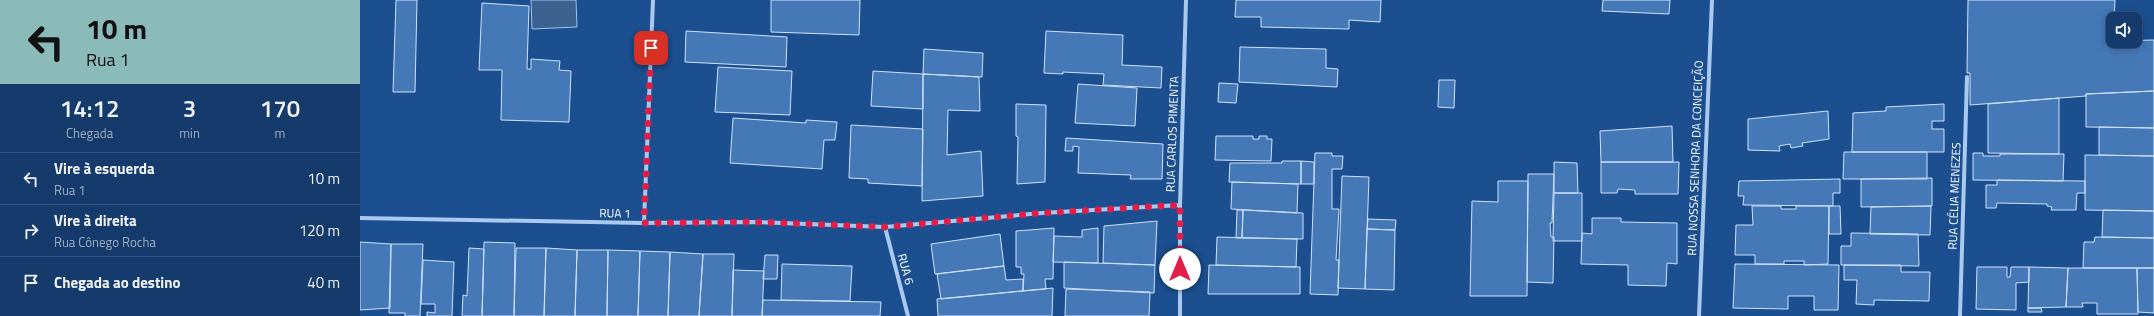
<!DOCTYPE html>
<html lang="pt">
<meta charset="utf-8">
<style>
:root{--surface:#143b6b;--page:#214673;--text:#f1f3f6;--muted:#9dadc1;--line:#33557e}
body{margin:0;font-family:"Titillium Web",sans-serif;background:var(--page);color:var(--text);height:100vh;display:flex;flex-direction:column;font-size:15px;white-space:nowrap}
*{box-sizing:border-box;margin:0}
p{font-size:13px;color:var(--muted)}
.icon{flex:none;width:22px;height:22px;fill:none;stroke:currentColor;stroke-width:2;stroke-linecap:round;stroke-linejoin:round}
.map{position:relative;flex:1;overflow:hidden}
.panel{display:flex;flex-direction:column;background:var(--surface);width:360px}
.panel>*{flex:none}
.banner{background:#8bbbb9;color:#111;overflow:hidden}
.controls{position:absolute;left:1746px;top:12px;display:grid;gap:8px}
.controls a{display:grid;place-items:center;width:36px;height:36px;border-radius:8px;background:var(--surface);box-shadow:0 2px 10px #0003,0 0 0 1px var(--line);font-size:20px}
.pin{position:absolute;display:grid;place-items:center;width:34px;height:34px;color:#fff;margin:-17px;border-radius:8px;box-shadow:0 2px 6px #0006}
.me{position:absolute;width:44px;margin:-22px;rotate:0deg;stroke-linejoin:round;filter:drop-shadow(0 0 3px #0008)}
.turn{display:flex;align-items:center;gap:14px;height:84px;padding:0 20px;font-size:18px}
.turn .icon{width:52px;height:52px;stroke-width:2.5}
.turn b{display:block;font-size:28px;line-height:34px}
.eta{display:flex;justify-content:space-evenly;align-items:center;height:68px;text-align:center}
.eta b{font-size:24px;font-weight:600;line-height:28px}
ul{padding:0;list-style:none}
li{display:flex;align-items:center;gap:12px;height:52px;padding:0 20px;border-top:1px solid var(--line)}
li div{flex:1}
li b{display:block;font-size:15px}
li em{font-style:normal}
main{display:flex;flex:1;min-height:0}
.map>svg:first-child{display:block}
.water{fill:#3c6290;stroke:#9cc4f0}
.building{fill:#4478b7;stroke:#cfe3fa}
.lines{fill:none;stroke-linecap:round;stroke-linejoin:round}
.street{stroke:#a9c9ee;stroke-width:4}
.route{stroke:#e11d48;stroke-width:7;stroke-dasharray:0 12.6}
.labels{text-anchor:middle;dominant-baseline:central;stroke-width:4;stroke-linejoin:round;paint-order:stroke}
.street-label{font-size:12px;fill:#fff;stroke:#1b4f8f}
</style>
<main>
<section class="panel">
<div class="banner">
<div class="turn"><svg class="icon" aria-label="left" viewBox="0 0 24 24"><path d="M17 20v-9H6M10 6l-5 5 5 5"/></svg><div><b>10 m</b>Rua 1</div></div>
</div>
<div class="eta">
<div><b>14:12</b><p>Chegada</p></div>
<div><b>3</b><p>min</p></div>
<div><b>170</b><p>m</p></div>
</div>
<ul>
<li><svg class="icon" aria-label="left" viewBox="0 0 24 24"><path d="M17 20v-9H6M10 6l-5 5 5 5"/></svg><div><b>Vire à esquerda</b><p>Rua 1</p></div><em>10 m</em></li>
<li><svg class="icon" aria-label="right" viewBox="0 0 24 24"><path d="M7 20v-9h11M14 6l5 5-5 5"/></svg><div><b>Vire à direita</b><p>Rua Cônego Rocha</p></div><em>120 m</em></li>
<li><svg class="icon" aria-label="arrive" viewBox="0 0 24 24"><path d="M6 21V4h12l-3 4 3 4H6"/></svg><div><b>Chegada ao destino</b></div><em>40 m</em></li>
</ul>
</section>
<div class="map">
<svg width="1794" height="316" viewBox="0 0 1794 316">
<rect width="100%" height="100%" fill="#1b4f8f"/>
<!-- water -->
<path class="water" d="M 171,0 L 216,0 L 217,27 L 172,29 Z"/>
<!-- building -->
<path class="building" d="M 36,0 L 57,0 L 55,92 L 33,92 Z
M 411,0 L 500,0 L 499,35 L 411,32 Z
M 876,0 L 1021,0 L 1020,22 L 989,20 L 989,29 L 901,27 L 901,17 L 875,17 Z
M 1243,0 L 1310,0 L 1309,14 L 1242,11 Z
M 1608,0 L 1755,0 L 1753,41 L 1794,40 L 1794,91 L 1726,94 L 1726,96 L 1610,105 L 1610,73 L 1607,73 Z
M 122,3 L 169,6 L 167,69 L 171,69 L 171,59 L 200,61 L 199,70 L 211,71 L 209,122 L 141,120 L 142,70 L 119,70 Z
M 326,31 L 427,37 L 426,67 L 325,62 Z
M 686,31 L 763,35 L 762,65 L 802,67 L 801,88 L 743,85 L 744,74 L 703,72 L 703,74 L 684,73 Z
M 880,47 L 966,49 L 966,68 L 978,69 L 977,87 L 879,82 Z
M 564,49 L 623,53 L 622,77 L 563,74 Z
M 358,67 L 432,71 L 430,115 L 355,112 Z
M 513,71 L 563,74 L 563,109 L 511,106 Z
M 563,74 L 619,77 L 620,111 L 588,110 L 587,155 L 621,151 L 623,196 L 562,201 Z
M 1079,80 L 1095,80 L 1094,108 L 1078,107 Z
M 859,83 L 878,84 L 876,103 L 858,102 Z
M 718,84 L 777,88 L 775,126 L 715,123 Z
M 1794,91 L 1794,128 L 1726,127 L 1726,94 Z
M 1699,98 L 1699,154 L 1628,153 L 1628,104 Z
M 656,104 L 686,105 L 685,182 L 657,184 L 658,137 L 656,136 Z
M 1584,104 L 1584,121 L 1572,121 L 1572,129 L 1584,129 L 1584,152 L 1492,152 L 1493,113 L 1526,111 L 1526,107 Z
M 1468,111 L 1469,139 L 1442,143 L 1443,146 L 1431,148 L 1430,144 L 1419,146 L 1420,151 L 1388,150 L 1388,119 Z
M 373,118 L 446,123 L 446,120 L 477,122 L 475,140 L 464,140 L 462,169 L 370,163 Z
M 491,125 L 563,129 L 562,186 L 508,183 L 508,179 L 489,178 Z
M 1312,126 L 1313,162 L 1241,162 L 1240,131 Z
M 1739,127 L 1794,128 L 1794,156 L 1739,155 Z
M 856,136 L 893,136 L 893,139 L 899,139 L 899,136 L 907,136 L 907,139 L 912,139 L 911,161 L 855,160 Z
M 706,138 L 803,144 L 802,179 L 770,179 L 771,175 L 718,173 L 719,147 L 713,146 L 713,151 L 705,151 Z
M 1484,152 L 1567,152 L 1567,179 L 1483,179 Z
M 955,153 L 972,153 L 972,156 L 983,156 L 982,169 L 972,169 L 972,209 L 979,209 L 976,260 L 979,260 L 978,295 L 950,294 Z
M 1613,153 L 1623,153 L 1623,156 L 1640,156 L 1640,154 L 1704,154 L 1703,181 L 1613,180 Z
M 1725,155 L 1794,156 L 1794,211 L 1725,210 Z
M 922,161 L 941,161 L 941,184 L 869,182 L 870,163 L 922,163 Z
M 941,161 L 954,162 L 954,184 L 941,184 Z
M 1194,162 L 1217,163 L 1218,193 L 1194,193 Z
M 1241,162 L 1319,162 L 1318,194 L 1275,194 L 1275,190 L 1258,189 L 1257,193 L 1241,193 Z
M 1168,174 L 1194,174 L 1192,223 L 1190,223 L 1191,237 L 1194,237 L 1193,283 L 1167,282 Z
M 982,176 L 1009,177 L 1005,289 L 978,288 Z
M 1572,178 L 1572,206 L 1501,207 L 1501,179 Z
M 1480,179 L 1480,193 L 1473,193 L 1473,206 L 1383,205 L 1384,196 L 1378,196 L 1379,181 Z
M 1637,180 L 1725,181 L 1725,193 L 1717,193 L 1716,210 L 1691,210 L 1692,207 L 1687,206 L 1687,204 L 1637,203 L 1636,208 L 1626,208 L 1626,185 L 1637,185 Z
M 1138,181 L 1168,181 L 1167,296 L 1110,296 L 1112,201 L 1138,202 Z
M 872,182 L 938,184 L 937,213 L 871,209 Z
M 1194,193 L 1222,193 L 1222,241 L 1193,241 Z
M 1392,206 L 1421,206 L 1421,209 L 1436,209 L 1436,206 L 1469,206 L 1468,264 L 1444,265 L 1444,261 L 1424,261 L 1424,264 L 1395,264 L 1395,255 L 1375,255 L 1376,225 L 1393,225 Z
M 1469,206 L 1480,206 L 1481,234 L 1469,234 Z
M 1571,206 L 1570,235 L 1510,234 L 1511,207 Z
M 877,210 L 883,210 L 882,238 L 876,238 Z
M 883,210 L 943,213 L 943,239 L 882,238 Z
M 1743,210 L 1794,211 L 1794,238 L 1742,237 Z
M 1232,218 L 1261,218 L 1261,222 L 1317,223 L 1317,264 L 1307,263 L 1306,286 L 1268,285 L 1268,265 L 1221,264 L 1222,233 L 1232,234 Z
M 1008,219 L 1036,220 L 1035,230 L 1007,229 Z
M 797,221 L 795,265 L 743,263 L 744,226 Z
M 694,228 L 693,279 L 685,279 L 686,289 L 663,291 L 664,274 L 661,274 L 661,267 L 656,267 L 656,231 Z
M 738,228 L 738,263 L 693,262 L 694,236 L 722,237 L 722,230 Z
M 1007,229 L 1035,230 L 1034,290 L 1005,289 Z
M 1491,233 L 1558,234 L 1559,266 L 1481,265 L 1481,246 L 1491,246 Z
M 640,234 L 644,266 L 575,274 L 571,244 Z
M 857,237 L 937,239 L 936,267 L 856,265 Z
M 1735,237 L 1794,238 L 1794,268 L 1723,268 L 1724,242 L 1734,242 Z
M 0,242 L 31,244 L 30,308 L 0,310 Z
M 124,242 L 155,243 L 154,316 L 122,316 Z
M 31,244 L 63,244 L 60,316 L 45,316 L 45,313 L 29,313 Z
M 109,248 L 124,249 L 122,316 L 102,316 L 103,295 L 107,296 Z
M 156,248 L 186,248 L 184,316 L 154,316 Z
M 186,248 L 217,250 L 215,316 L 184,316 Z
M 217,250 L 248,250 L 247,316 L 215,316 Z
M 248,250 L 280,251 L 278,316 L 247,316 Z
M 280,251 L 310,252 L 308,316 L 278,316 Z
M 310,252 L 343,254 L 339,316 L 308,316 Z
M 343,254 L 374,254 L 372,316 L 339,316 Z
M 405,255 L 418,255 L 417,279 L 403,279 Z
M 63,260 L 94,262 L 92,316 L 67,316 L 67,312 L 75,313 L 75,304 L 61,304 Z
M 704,262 L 795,265 L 794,293 L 704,288 Z
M 422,264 L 492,266 L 490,301 L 421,300 Z
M 1375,264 L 1479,265 L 1478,310 L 1454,310 L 1454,296 L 1428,296 L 1428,309 L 1373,308 Z
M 849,265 L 940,267 L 940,294 L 848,294 Z
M 1484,265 L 1541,265 L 1541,272 L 1570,272 L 1569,301 L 1514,300 L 1514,305 L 1496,304 L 1497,280 L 1484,280 Z
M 644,266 L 646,280 L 663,279 L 663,291 L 581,299 L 577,274 Z
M 1617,267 L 1647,267 L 1647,277 L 1650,277 L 1651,267 L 1669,267 L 1669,282 L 1656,283 L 1656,310 L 1616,309 Z
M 1669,267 L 1708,268 L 1706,307 L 1668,308 Z
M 1708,268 L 1777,268 L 1778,314 L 1737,314 L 1737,303 L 1722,303 L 1723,307 L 1706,307 Z
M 1777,268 L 1794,268 L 1794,313 L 1778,312 Z
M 373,270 L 404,271 L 402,316 L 372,316 Z
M 693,288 L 692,316 L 578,316 L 577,299 Z
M 706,289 L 790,292 L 789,316 L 705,316 Z
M 403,300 L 521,302 L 520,316 L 402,316 Z
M 1668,308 L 1681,308 L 1682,312 L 1668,312 Z"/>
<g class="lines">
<!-- street -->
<path class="street" d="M 0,218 L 284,223 L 395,222 L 525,227 L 682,213 L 820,205
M 284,223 L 293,0
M 525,227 L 548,316
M 820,316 L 820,205 L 826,0
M 1339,316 L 1352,0
M 1600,316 L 1607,77"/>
</g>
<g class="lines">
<!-- route -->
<path class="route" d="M 291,48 L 284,223 L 395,222 L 525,227 L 682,213 L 820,205 L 820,269"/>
</g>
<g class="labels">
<!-- street labels -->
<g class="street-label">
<text transform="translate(812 134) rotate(-88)">RUA CARLOS PIMENTA</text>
<text transform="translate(1335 158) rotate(-88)">RUA NOSSA SENHORA DA CONCEIÇÃO</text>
<text transform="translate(1594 196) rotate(-88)">RUA CÉLIA MENEZES</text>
<text transform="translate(255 213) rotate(1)">RUA 1</text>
<text transform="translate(546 269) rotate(75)">RUA 6</text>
</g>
</g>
</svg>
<div class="controls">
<a><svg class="icon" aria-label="sound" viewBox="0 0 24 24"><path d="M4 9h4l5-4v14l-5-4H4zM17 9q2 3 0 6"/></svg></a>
</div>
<div class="pin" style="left:291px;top:48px;background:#d93025"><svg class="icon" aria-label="arrive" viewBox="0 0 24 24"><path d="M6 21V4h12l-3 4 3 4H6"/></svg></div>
<svg class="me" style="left:820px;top:269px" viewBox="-20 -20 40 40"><circle r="19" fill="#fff"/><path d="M0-13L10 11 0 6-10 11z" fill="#e11d48"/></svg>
</div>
</main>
